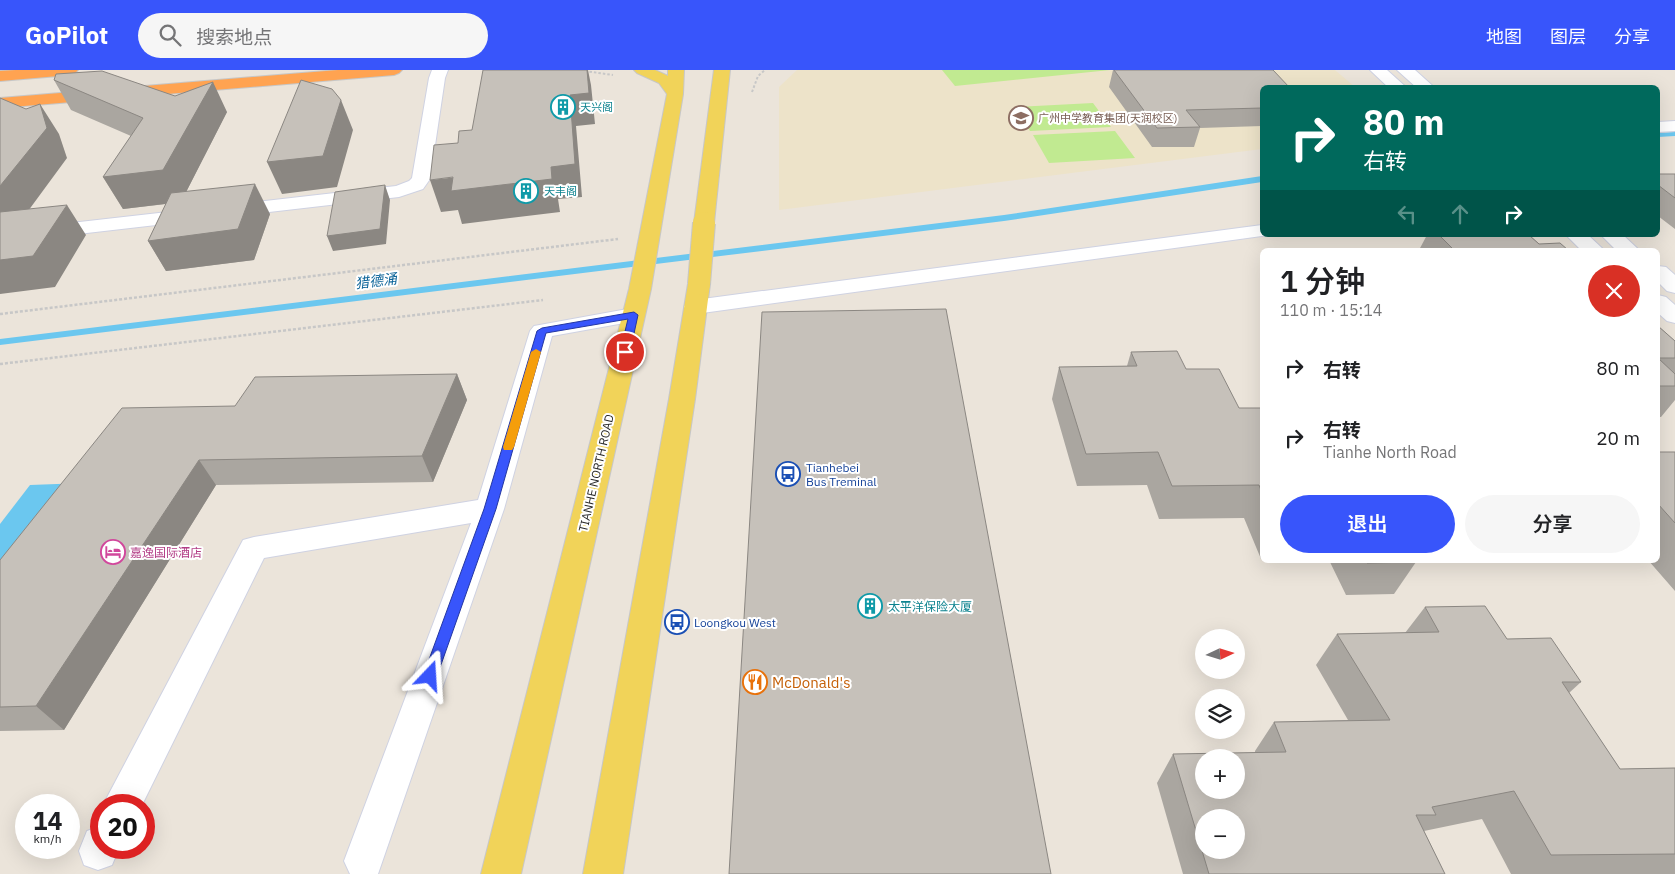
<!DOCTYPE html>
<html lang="zh">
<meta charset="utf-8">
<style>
:root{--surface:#fff;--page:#f6f6f6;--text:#202124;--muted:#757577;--accent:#3855fb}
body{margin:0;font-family:"IBM Plex Sans","Noto Sans SC",sans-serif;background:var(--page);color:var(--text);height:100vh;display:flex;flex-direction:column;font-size:19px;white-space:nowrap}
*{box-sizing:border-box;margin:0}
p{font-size:16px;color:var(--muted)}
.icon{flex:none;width:28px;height:28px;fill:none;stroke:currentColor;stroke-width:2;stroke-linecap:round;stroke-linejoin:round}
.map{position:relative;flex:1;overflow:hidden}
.side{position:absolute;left:1260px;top:178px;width:400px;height:315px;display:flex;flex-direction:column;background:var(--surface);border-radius:8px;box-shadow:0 5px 20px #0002}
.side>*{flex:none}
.banner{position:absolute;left:1260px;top:15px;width:400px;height:152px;border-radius:8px;box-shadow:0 5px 20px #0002;background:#00695c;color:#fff;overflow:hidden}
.needle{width:32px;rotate:86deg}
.fabs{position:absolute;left:1195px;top:559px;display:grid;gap:10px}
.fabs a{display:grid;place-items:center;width:50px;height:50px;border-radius:50%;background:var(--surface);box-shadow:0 5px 20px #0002;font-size:25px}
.speed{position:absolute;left:15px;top:724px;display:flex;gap:10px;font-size:25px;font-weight:700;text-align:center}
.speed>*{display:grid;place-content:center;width:65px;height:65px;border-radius:50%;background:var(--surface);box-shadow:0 5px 20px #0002;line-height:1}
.speed small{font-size:12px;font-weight:400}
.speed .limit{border:8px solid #d22;background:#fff;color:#111}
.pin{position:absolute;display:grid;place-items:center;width:42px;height:42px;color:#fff;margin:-21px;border:2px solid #fff;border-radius:50%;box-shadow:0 1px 5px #0007}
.me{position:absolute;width:55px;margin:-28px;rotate:20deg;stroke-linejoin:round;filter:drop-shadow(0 0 4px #0008)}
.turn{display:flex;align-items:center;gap:18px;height:105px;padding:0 20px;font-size:22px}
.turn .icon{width:65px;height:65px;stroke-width:2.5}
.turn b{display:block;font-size:35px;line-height:42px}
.lanes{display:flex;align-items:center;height:48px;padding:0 20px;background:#0003;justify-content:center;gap:25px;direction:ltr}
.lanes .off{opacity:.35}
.round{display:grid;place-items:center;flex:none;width:52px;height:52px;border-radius:26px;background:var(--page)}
.headline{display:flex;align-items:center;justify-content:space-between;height:85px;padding:0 20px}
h1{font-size:30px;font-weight:600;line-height:38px}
.cta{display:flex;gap:10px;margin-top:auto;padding:10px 20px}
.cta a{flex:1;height:58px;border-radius:30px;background:var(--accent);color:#fff;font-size:20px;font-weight:600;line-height:58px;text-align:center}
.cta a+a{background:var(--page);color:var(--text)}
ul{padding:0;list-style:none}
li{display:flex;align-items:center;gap:15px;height:70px;padding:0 20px}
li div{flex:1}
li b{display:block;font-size:19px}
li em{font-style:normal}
header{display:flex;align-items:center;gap:30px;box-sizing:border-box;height:70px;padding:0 25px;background:var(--accent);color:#fff}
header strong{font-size:24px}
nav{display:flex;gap:28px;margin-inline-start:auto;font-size:18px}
.search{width:350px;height:45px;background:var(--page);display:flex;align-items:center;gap:12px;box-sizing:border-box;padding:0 18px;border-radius:28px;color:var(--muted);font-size:19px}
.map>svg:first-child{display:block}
.education{fill:#ede3c9}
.pitch{fill:#c1ea91}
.water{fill:#6bc7ef}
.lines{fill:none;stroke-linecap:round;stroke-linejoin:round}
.stream{fill:#6bc7ef;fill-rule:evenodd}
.minor-casing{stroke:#cfd2e2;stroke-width:2}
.major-casing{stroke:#c7c7c7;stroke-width:2}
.highway-casing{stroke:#c7c7c7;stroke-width:2}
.path-far1{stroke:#c7c7c7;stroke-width:2;stroke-dasharray:2.5 2;stroke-linecap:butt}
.path{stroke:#c7c7c7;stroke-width:2.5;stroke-dasharray:3 2;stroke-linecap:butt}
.minor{fill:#fff;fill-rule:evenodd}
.major{fill:#f1d359;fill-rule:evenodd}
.highway{fill:#ffa351;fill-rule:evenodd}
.major-bridge-casing{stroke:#c7c7c7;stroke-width:24;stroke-linecap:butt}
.major-bridge{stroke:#f1d359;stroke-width:22}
.wall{fill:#aaa6a0}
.shaded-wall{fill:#8b8782}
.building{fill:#c6c1ba;stroke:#8b8782;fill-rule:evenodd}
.route{fill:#3855fb;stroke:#2437a3}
.slow{fill:#f59e0b}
.labels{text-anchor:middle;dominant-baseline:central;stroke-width:4;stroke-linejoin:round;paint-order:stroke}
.far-culture-label{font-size:11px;fill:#0d838f;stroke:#fff;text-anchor:start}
.far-education-label{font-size:11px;fill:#785e54;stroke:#fff;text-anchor:start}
.transit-label{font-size:12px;fill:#164399;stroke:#fff;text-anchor:start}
.street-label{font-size:12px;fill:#292929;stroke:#fff}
.hotel-label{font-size:12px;fill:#b23c85;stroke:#fff;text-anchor:start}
.culture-label{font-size:12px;fill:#0d838f;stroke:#fff;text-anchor:start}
.water-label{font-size:14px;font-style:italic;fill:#0c6499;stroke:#fff}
.near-food-label{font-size:15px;fill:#c56008;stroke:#fff;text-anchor:start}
</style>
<header>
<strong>GoPilot</strong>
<div class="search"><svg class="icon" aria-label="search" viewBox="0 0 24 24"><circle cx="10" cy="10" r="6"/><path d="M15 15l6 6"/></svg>搜索地点</div>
<nav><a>地图</a><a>图层</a><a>分享</a></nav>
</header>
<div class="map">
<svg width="1675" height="804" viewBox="0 0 1675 804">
<rect width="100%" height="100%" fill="#ebe4da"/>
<!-- education -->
<path class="education" d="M 797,0 L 1335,0 L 1355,17 L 1262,18 L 1262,79 L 779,140 L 779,17 Z"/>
<!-- pitch -->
<path class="pitch" d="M 942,0 L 1110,0 L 955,16 Z
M 1093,33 L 1111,57 L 1030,61 L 1015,37 Z
M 1115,61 L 1135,88 L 1049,93 L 1033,65 Z"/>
<!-- water -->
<path class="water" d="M 84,413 L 0,527 L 0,454 L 30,415 Z"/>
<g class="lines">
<!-- stream -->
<path class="stream" d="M 1675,62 L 1675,66 L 1658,67 L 1658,63 Z
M 1262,106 L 1262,112 L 1004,151 L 0,275 L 0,269 L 1004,145 Z"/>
<defs>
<path id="minor" d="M 432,0 L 448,0 L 445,8 L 430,109 L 423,119 L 399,127 L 0,173 L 0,161 L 396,116 L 409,111 L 412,108 L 429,8 Z
M 1370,0 L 1387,0 L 1407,18 L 1389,18 Z
M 1397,0 L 1415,0 L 1435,18 L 1417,18 Z
M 1675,51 L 1675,61 L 1658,62 L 1658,52 Z
M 1262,155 L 1262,165 L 1269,165 L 695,244 L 687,242 L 684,237 L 687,232 L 695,230 Z
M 1566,165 L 1588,165 L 1604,180 L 1581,180 Z
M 1601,165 L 1623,165 L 1639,180 L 1616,180 Z
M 1658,196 L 1666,197 L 1675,205 L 1675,223 L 1667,221 L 1658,212 Z
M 1658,225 L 1666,227 L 1675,235 L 1675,253 L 1667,251 L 1658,243 Z
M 633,238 L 641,240 L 644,245 L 641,250 L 552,266 L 504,439 L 378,804 L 350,804 L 344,791 L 471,453 L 264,488 L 142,735 L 103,735 L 243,470 L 254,467 L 478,430 L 530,261 L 534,256 Z
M 101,756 L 101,778 L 119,778 L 112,795 L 98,800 L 84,795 L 79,781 L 87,761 Z"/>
<path id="major" d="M 634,0 L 655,0 L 668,6 L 668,0 L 684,0 L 683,24 L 651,219 L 521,804 L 481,804 L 629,219 L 667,24 L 659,13 L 637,3 Z
M 714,0 L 730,0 L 714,153 L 711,157 L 704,159 L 697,157 L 694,153 Z
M 699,207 L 707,209 L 710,214 L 695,329 L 623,804 L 583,804 L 669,329 L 688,214 L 691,209 Z"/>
<path id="highway" d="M 16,0 L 78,0 L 75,3 L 70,5 L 0,11 L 0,1 Z
M 338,0 L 402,0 L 399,3 L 394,5 L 0,38 L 0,28 Z"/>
</defs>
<!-- minor casing -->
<use href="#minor" class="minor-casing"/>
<!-- major casing -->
<use href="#major" class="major-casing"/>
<!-- highway casing -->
<use href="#highway" class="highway-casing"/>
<!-- path-far1 -->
<path class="path-far1" d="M 585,1 L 613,5
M 752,22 L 758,6 L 765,0"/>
<!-- path -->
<path class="path" d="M 0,244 L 618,169
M 0,294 L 543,230"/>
<!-- minor -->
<use href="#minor" class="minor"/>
<!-- major -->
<use href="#major" class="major"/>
<!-- highway -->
<use href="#highway" class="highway"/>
<defs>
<path id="major-bridge" d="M 699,214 L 704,153"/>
</defs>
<!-- major-bridge casing -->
<use href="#major-bridge" class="major-bridge-casing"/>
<!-- major-bridge -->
<use href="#major-bridge" class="major-bridge"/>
</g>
<!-- wall -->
<path class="wall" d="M 1113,0 L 1273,0 L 1262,18 L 1262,56 L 1200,58 L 1194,77 L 1152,77 L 1109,17 Z
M 54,10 L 175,26 L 227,42 L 186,122 L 270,144 L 254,190 L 166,201 L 148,171 L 166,134 L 123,139 L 103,107 L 131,66 L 71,40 Z
M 1658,104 L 1675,104 L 1675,159 L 1658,146 Z
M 1427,165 L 1529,165 L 1539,174 L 1568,180 L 1419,180 Z
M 1658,256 L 1675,271 L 1675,330 L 1661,347 L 1658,347 Z
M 1131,282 L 1186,299 L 1239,338 L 1262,338 L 1262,489 L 1261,489 L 1244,448 L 1159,449 L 1147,415 L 1077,416 L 1052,329 L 1059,297 L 1127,296 Z
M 457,304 L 467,330 L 433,412 L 216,415 L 64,660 L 0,661 L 0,490 L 235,336 Z
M 1658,382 L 1675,382 L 1675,521 L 1648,490 L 1658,490 Z
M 1329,490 L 1420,490 L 1415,490 L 1416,492 L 1394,524 L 1346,525 Z
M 1425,537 L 1507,569 L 1581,612 L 1569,623 L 1620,699 L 1675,698 L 1675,804 L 1511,804 L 1482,749 L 1424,761 L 1445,804 L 1183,804 L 1157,713 L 1173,684 L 1255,683 L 1255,681 L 1274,652 L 1348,650 L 1316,595 L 1337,564 L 1405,563 Z"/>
<!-- shaded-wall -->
<path class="shaded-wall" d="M 587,0 L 588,0 L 591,15 L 595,54 L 576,56 L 582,127 L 558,129 L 560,142 L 462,154 L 458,140 L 441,142 L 430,110 L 551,97 L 570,25 Z
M 213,12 L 227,42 L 181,132 L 123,139 L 103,107 Z
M 341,30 L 353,60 L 337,117 L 282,124 L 267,92 Z
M 40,34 L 59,64 L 67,88 L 20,152 L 0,154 L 0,116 Z
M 255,114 L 270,144 L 254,190 L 166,201 L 148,171 Z
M 385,115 L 390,130 L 386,174 L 333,181 L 327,166 Z
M 67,135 L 86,165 L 55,217 L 0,224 L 0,190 Z
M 457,304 L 467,330 L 433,412 L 422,386 Z
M 199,390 L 216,415 L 64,660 L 36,636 Z"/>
<!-- building -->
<path class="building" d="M 483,0 L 587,0 L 589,23 L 570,25 L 575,94 L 551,97 L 552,109 L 451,121 L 453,107 L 430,110 L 434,75 L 458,73 L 459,61 L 472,60 Z
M 1114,0 L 1273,0 L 1290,18 L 1262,18 L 1262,38 L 1186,40 L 1200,57 L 1157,58 Z
M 102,1 L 175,26 L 213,12 L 163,100 L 103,107 L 143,48 L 54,10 L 56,4 Z
M 301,10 L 332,19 L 341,30 L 323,86 L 267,92 Z
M 0,28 L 26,39 L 40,34 L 47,58 L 0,116 Z
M 1658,104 L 1675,104 L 1675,128 L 1658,115 Z
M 255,114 L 238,159 L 148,171 L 171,123 Z
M 385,115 L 380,159 L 327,166 L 335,122 Z
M 67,135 L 33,186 L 0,190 L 0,142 Z
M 1439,165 L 1529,165 L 1539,174 L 1560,173 L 1568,180 L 1426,180 L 1453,179 Z
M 946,239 L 1051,804 L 729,804 L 762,242 Z
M 1658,256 L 1675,271 L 1675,288 L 1658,288 Z
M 1177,281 L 1186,299 L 1219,299 L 1239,338 L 1262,338 L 1262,423 L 1259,415 L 1172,416 L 1158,382 L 1086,384 L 1059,297 L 1137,296 L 1131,282 Z
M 1658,288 L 1675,304 L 1675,316 L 1658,316 Z
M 457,304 L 422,386 L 199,390 L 36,636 L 0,637 L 0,490 L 122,338 L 235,336 L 255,307 Z
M 1658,382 L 1675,382 L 1675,453 L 1658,434 Z
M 1365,490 L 1415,490 L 1416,492 L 1367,493 Z
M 1485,536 L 1507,569 L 1551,568 L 1581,612 L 1562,612 L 1620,699 L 1675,698 L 1675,784 L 1551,785 L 1514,721 L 1432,737 L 1436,745 L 1416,745 L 1445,804 L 1209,804 L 1173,684 L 1286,682 L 1274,652 L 1390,650 L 1337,564 L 1439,562 L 1425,537 ZM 1204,688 L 1236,688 L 1236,720 L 1204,720 ZM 1204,748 L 1236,748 L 1236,780 L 1204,780 Z"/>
<!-- route -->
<path class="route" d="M 634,242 L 638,245 L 630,282 L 625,286 L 620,282 L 628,249 L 546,263 L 496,439 L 437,606 L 435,610 L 430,612 L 425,610 L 423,606 L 484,439 L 537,261 L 542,258 Z"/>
<!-- slow -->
<path class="slow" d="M 536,279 L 541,282 L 514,377 L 512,380 L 504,380 L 503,377 L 531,282 Z"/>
<!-- icons -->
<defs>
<symbol id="building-ring" viewBox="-11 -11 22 22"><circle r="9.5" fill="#fff" stroke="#0f9aa8" stroke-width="1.5"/><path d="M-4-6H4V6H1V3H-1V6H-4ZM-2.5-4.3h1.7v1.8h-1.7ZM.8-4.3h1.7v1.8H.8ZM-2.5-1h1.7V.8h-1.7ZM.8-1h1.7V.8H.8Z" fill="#0f9aa8"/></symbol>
<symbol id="school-ring" viewBox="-11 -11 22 22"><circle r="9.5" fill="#fff" stroke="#8d6e63" stroke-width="1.5"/><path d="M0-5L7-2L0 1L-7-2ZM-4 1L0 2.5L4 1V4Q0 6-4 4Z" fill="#8d6e63"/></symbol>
<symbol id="bus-ring" viewBox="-11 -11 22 22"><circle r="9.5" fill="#fff" stroke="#1a4fb4" stroke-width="1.5"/><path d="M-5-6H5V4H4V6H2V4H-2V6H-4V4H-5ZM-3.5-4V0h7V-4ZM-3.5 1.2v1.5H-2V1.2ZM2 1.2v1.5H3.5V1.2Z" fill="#1a4fb4"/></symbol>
<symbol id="hotel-ring" viewBox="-11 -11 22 22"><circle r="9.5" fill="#fff" stroke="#d1479c" stroke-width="1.5"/><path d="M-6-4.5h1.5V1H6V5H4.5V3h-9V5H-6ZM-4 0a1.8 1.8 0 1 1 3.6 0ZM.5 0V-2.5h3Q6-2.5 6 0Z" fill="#d1479c"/></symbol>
<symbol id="restaurant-ring" viewBox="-11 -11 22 22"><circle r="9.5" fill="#fff" stroke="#e8710a" stroke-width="1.5"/><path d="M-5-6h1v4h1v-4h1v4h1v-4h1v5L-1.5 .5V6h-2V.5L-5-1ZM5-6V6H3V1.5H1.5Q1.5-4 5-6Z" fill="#e8710a"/></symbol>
</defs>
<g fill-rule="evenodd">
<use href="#building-ring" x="549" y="23" width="28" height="28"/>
<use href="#school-ring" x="1007" y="34" width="28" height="28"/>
<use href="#building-ring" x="512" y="107" width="28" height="28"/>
<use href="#bus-ring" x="774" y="390" width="28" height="28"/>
<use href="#hotel-ring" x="99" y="468" width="28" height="28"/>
<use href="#building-ring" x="856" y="522" width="28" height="28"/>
<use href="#bus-ring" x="663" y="538" width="28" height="28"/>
<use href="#restaurant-ring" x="741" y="598" width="28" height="28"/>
</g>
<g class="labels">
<!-- far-culture labels -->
<g class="far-culture-label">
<text x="580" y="37">天兴阁</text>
<text x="544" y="121">天丰阁</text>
</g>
<!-- far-education labels -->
<g class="far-education-label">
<text x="1038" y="48">广州中学教育集团(天润校区)</text>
</g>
<!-- transit labels -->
<g class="transit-label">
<text x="806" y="397">Tianhebei<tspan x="806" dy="14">Bus Treminal</tspan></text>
<text x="694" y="552">Loongkou West</text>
</g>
<!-- street labels -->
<g class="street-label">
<text transform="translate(596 403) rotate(-77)">TIANHE NORTH ROAD</text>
</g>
<!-- hotel labels -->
<g class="hotel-label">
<text x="130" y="482">嘉逸国际酒店</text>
</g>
<!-- culture labels -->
<g class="culture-label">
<text x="888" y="536">太平洋保险大厦</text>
</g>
<!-- water labels -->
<g class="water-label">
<text transform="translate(376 211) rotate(-7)">猎德涌</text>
</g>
<!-- near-food labels -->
<g class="near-food-label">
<text x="772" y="612">McDonald's</text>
</g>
</g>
</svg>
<div class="fabs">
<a><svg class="needle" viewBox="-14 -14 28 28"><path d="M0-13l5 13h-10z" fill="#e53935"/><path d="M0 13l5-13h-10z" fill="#757577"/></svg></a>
<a><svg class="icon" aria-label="layers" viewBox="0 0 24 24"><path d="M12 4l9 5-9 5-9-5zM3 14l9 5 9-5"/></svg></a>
<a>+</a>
<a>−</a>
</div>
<div class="speed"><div>14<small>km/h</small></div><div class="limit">20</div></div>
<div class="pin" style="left:625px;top:282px;background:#d93025"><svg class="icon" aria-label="arrive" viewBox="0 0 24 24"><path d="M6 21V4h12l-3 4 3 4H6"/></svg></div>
<svg class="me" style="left:430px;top:606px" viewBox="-20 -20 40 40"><path d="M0-17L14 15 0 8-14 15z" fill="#3855fb" stroke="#fff" stroke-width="4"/></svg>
<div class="banner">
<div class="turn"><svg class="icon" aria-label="right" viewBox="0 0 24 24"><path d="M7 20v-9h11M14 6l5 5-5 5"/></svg><div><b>80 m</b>右转</div></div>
<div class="lanes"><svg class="icon off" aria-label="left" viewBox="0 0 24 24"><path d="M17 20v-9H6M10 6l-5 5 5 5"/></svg><svg class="icon off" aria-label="ahead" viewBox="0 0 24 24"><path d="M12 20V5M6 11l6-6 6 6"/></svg><svg class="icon" aria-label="right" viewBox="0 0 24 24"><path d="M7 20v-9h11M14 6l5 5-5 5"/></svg></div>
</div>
<section class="side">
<div class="headline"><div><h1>1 分钟</h1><p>110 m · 15:14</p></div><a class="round" style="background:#d93025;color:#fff"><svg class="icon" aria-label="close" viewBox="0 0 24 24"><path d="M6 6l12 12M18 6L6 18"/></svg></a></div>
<ul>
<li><svg class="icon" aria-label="right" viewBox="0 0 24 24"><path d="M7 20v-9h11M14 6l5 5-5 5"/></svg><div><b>右转</b></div><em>80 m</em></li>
<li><svg class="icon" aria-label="right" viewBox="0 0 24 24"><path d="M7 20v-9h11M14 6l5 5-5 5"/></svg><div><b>右转</b><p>Tianhe North Road</p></div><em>20 m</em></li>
</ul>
<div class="cta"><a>退出</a><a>分享</a></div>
</section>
</div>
